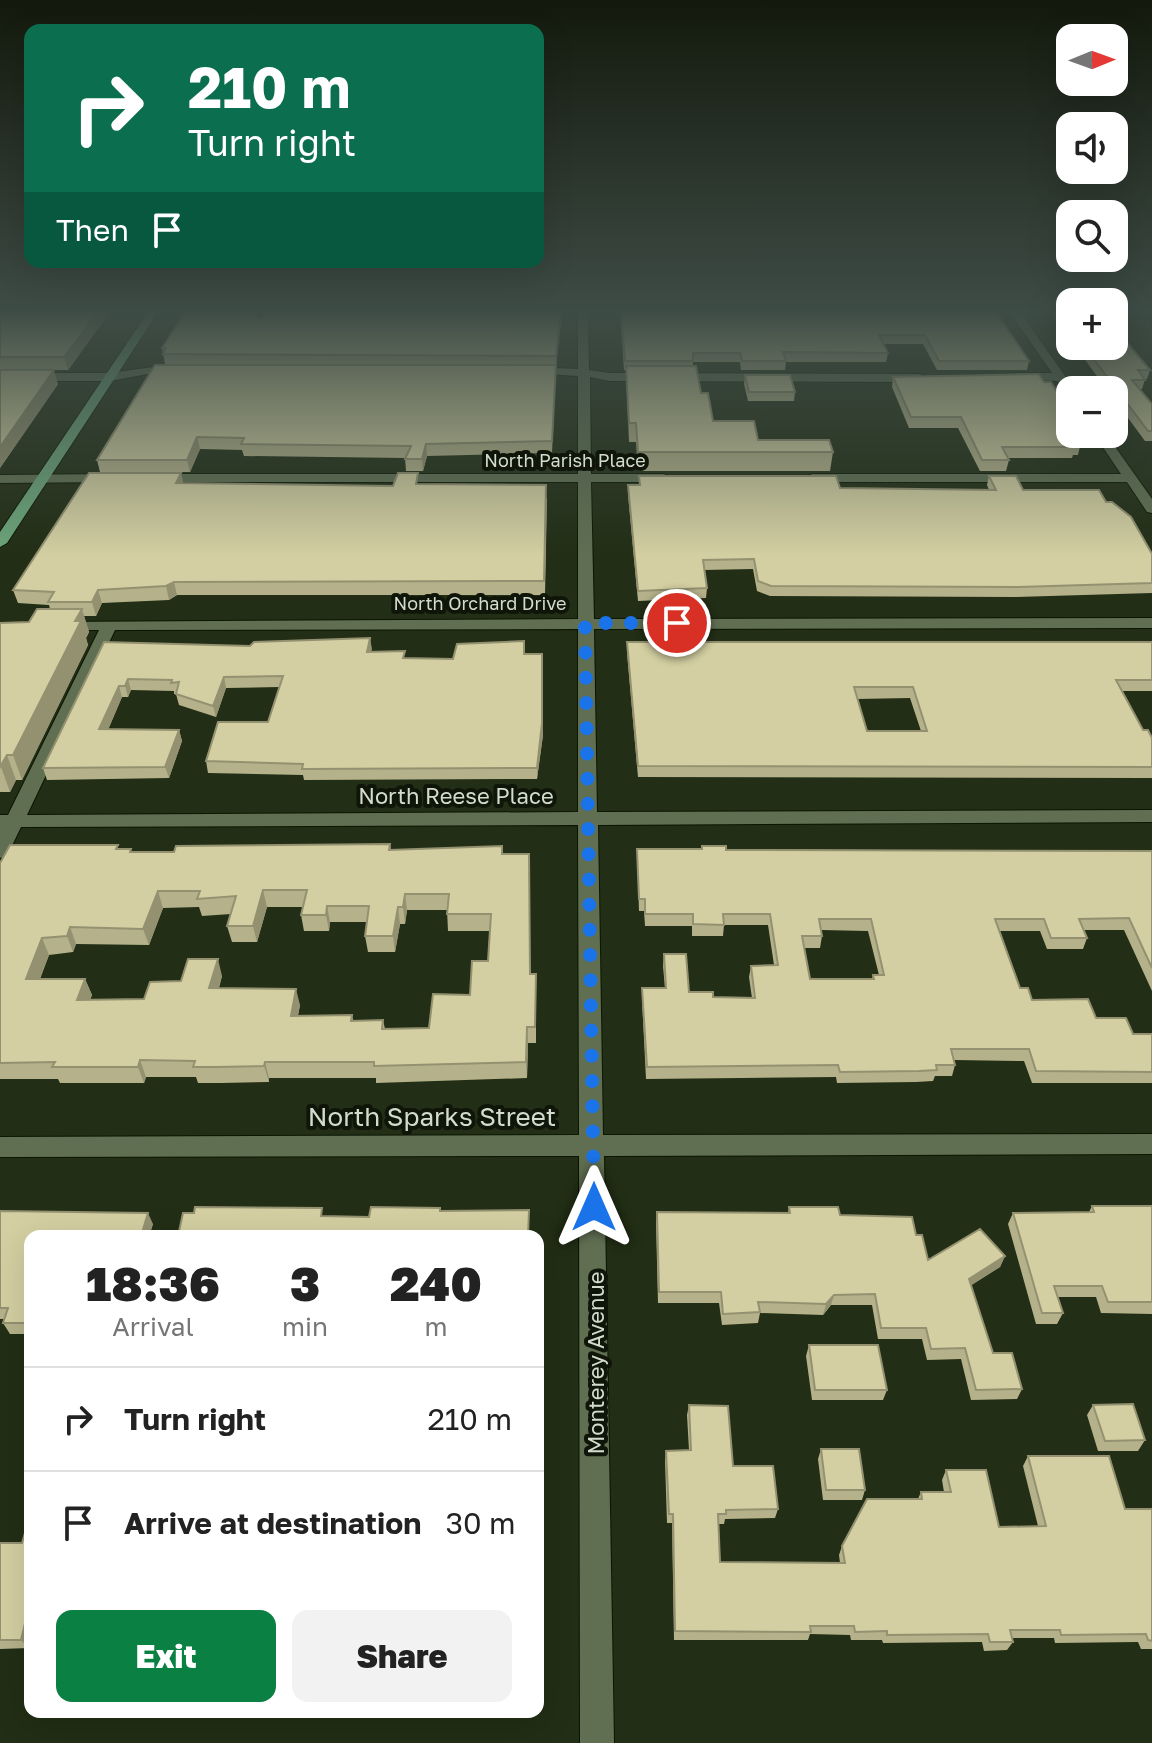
<!DOCTYPE html>
<meta charset="utf-8">
<style>
:root{--surface:#fff;--page:#f2f2f2;--text:#222;--muted:#767676;--line:#e0e0e0;--accent:#0b8043}
body{margin:0;font-family:"Golos Text",sans-serif;background:var(--page);color:var(--text);height:100vh;display:flex;flex-direction:column;font-size:30px;white-space:nowrap}
*{box-sizing:border-box;margin:0}
p{font-size:26px;color:var(--muted)}
.icon{flex:none;width:44px;height:44px;fill:none;stroke:currentColor;stroke-width:2;stroke-linecap:round;stroke-linejoin:round}
.map{position:relative;flex:1;overflow:hidden}
.side{position:absolute;left:24px;top:1230px;width:520px;height:488px;display:flex;flex-direction:column;background:var(--surface);border-radius:16px;box-shadow:0 8px 32px #0002}
.side>*{flex:none}
.banner{position:absolute;left:24px;top:24px;width:520px;height:244px;border-radius:16px;box-shadow:0 8px 32px #0002;background:#0b6e4f;color:#fff;overflow:hidden}
.needle{width:52px;rotate:89deg}
.buttons{position:absolute;left:1056px;top:24px;display:grid;gap:16px}
.buttons a{display:grid;place-items:center;width:72px;height:72px;border-radius:16px;background:var(--surface);box-shadow:0 8px 32px #0002;font-size:40px}
.pin{position:absolute;display:grid;place-items:center;width:68px;height:68px;color:#fff;margin:-34px;border:4px solid #fff;border-radius:50%;box-shadow:0 2px 8px #0007}
.me{position:absolute;width:88px;margin:-44px;rotate:0deg;stroke-linejoin:round;filter:drop-shadow(0 0 6px #0008)}
.turn{display:flex;align-items:center;gap:28px;height:168px;padding:0 32px;font-size:36px}
.turn .icon{width:104px;height:104px;stroke-width:2.5}
.turn b{display:block;font-size:56px;line-height:68px}
.then{display:flex;align-items:center;height:76px;padding:0 32px;background:#0003;gap:16px;font-size:30px}
.eta{display:flex;justify-content:space-evenly;align-items:center;height:136px;text-align:center}
.eta b{font-size:48px;font-weight:800;line-height:56px}
.action{display:flex;gap:16px;margin-top:auto;padding:16px 32px}
.action a{flex:1;height:92px;border-radius:16px;background:var(--accent);color:#fff;font-size:32px;font-weight:800;line-height:92px;text-align:center}
.action a+a{background:var(--page);color:var(--text)}
ul{padding:0;list-style:none}
li{display:flex;align-items:center;gap:24px;height:104px;padding:0 32px;border-top:2px solid var(--line)}
li div{flex:1}
li b{display:block;font-size:30px}
li em{font-style:normal}
.map>svg:first-child{display:block}
.lines{fill:none;stroke-linecap:round;stroke-linejoin:round}
.stream{stroke:#021f1b;stroke-width:5}
.minor-casing{stroke:#0b1601;stroke-width:2}
.major-casing{stroke:#0b1601;stroke-width:2}
.minor{fill:#606f52;fill-rule:evenodd}
.major{fill:#6ca47a;fill-rule:evenodd}
.wall{fill:#b5b28b;fill-rule:evenodd}
.shaded-wall{fill:#949171}
.building{fill:#d3cfa2;stroke:#949171;stroke-width:2;fill-rule:evenodd}
.route{stroke:#1a73e8;stroke-width:14;stroke-dasharray:0 25.2}
.labels{text-anchor:middle;dominant-baseline:central;stroke-width:8;stroke-linejoin:round;paint-order:stroke}
.far-street-label{font-size:18px;fill:#d3dccc;stroke:#0f1509}
.street-label{font-size:22px;fill:#d3dccc;stroke:#0f1509}
.near-street-label{font-size:26px;fill:#d3dccc;stroke:#0f1509}
</style>
<div class="map">
<svg width="1152" height="1743" viewBox="0 0 1152 1743">
<rect width="100%" height="100%" fill="#222e15"/>
<g class="lines">
<!-- stream -->
<path class="stream" d="M 1148,312 L 1152,326"/>
<defs>
<path id="minor" d="M 578,312 L 588,312 L 589,370 L 609,373 L 920,374 L 926,378 L 920,382 L 609,381 L 590,377 L 591,474 L 664,474 L 671,478 L 664,482 L 591,482 L 594,619 L 1152,618 L 1152,628 L 594,629 L 597,812 L 1152,810 L 1152,822 L 598,825 L 603,1135 L 1152,1134 L 1152,1154 L 604,1156 L 614,1743 L 580,1743 L 579,1156 L 0,1157 L 0,1137 L 579,1135 L 578,825 L 21,827 L 7,856 L 0,858 L 0,815 L 8,815 L 99,630 L 60,630 L 54,628 L 54,622 L 578,619 L 578,482 L 156,482 L 149,478 L 156,474 L 578,474 L 578,376 L 529,373 L 523,370 L 529,367 L 578,369 ZM 578,629 L 578,812 L 27,815 L 115,630 Z
M 1010,312 L 1020,312 L 1075,390 L 1070,390 L 1070,395 L 1057,381 L 1012,379 L 1012,375 L 1016,373 L 1052,373 Z
M 153,367 L 177,367 L 183,370 L 177,373 L 153,373 L 110,381 L 0,381 L 0,373 L 110,373 Z
M 1094,434 L 1106,434 L 1152,499 L 1152,513 L 1147,512 L 1127,482 L 812,482 L 805,478 L 812,474 L 1121,474 Z
M 0,475 L 112,474 L 119,478 L 112,482 L 0,483 Z"/>
<path id="major" d="M 148,312 L 158,312 L 7,543 L 0,547 L 0,532 Z"/>
</defs>
<!-- minor casing -->
<use href="#minor" class="minor-casing"/>
<!-- major casing -->
<use href="#major" class="major-casing"/>
<!-- minor -->
<use href="#minor" class="minor"/>
<!-- major -->
<use href="#major" class="major"/>
</g>
<!-- wall -->
<path class="wall" d="M 0,312 L 110,312 L 68,370 L 39,370 L 58,384 L 0,468 Z
M 185,312 L 257,312 L 255,317 L 262,319 L 562,312 L 556,366 L 552,453 L 427,456 L 423,471 L 406,471 L 405,458 L 244,456 L 242,450 L 200,449 L 190,472 L 100,472 L 97,460 L 322,365 L 165,364 L 162,348 Z
M 620,312 L 996,312 L 1029,361 L 1027,370 L 937,370 L 923,344 L 883,344 L 888,353 L 886,362 L 786,362 L 785,370 L 741,370 L 740,362 L 693,362 L 693,366 L 701,393 L 713,421 L 758,440 L 833,452 L 830,471 L 638,471 L 636,442 L 629,442 L 626,370 L 624,370 Z
M 1050,312 L 1070,312 L 1070,339 Z
M 1075,346 L 1114,346 L 1150,370 L 1147,379 L 1145,379 L 1142,389 L 1140,389 L 1152,404 L 1152,441 L 1145,441 L 1114,399 L 1114,390 L 1107,390 Z
M 745,375 L 795,392 L 794,401 L 748,401 L 744,384 Z
M 893,377 L 1070,434 L 1083,434 L 1078,455 L 1073,455 L 1072,458 L 1008,458 L 1009,460 L 1006,471 L 980,471 L 958,428 L 909,428 L 892,387 Z
M 639,476 L 840,488 L 989,490 L 987,485 L 989,476 L 1023,490 L 1106,502 L 1152,554 L 1152,593 L 1015,597 L 770,596 L 757,591 L 753,569 L 704,570 L 707,588 L 706,598 L 638,601 L 628,494 L 628,485 L 639,485 Z
M 183,484 L 393,486 L 419,484 L 547,498 L 545,595 L 177,595 L 169,600 L 102,603 L 96,616 L 84,616 L 89,632 L 86,638 L 88,645 L 22,780 L 16,780 L 10,792 L 0,792 L 0,623 L 29,622 L 50,609 L 49,605 L 18,603 L 13,590 Z
M 370,638 L 371,652 L 405,658 L 453,659 L 524,654 L 543,735 L 537,779 L 304,780 L 303,775 L 208,773 L 206,761 L 268,722 L 280,687 L 226,688 L 216,717 L 179,705 L 176,694 L 174,694 L 174,691 L 131,690 L 128,697 L 122,697 L 108,730 L 179,730 L 182,741 L 169,778 L 47,780 L 43,768 L 104,642 L 250,646 Z
M 627,642 L 1152,642 L 1152,691 L 1122,691 L 1143,730 L 1152,738 L 1152,778 L 638,777 L 627,652 ZM 910,698 L 921,731 L 867,731 L 857,699 Z
M 390,844 L 391,850 L 502,854 L 531,974 L 536,974 L 536,1043 L 528,1043 L 527,1078 L 376,1083 L 376,1078 L 269,1078 L 269,1082 L 221,1083 L 198,1083 L 196,1077 L 146,1077 L 144,1083 L 60,1083 L 58,1079 L 0,1079 L 0,863 L 119,849 L 132,852 L 174,852 ZM 199,907 L 202,916 L 231,914 L 227,926 L 232,942 L 257,942 L 267,907 L 303,907 L 301,915 L 304,931 L 329,931 L 330,922 L 367,922 L 365,936 L 368,952 L 395,952 L 400,924 L 405,924 L 407,910 L 447,910 L 448,931 L 490,931 L 488,961 L 470,995 L 429,1028 L 385,1029 L 383,1020 L 353,1020 L 352,1015 L 298,1016 L 300,1005 L 219,988 L 222,976 L 181,981 L 144,999 L 90,1000 L 92,995 L 85,979 L 40,979 L 49,955 L 73,952 L 76,944 L 149,945 L 163,908 Z
M 637,849 L 1152,851 L 1152,991 L 1124,930 L 1084,930 L 1087,938 L 1083,949 L 1047,949 L 1040,931 L 1000,931 L 1020,988 L 1032,1000 L 1096,1018 L 1133,1034 L 1152,1034 L 1152,1083 L 1032,1083 L 1024,1061 L 954,1060 L 955,1065 L 952,1076 L 935,1076 L 933,1081 L 916,1082 L 837,1083 L 836,1077 L 646,1079 L 642,999 L 642,988 L 665,988 L 663,966 L 664,954 L 689,992 L 713,997 L 752,998 L 749,977 L 751,966 L 774,965 L 768,925 L 724,925 L 723,936 L 692,936 L 692,926 L 645,926 L 644,911 L 639,911 ZM 821,930 L 868,931 L 879,975 L 873,975 L 872,979 L 810,979 L 804,948 L 820,948 L 822,936 Z
M 1092,1206 L 1152,1206 L 1152,1314 L 1101,1313 L 1096,1297 L 1058,1297 L 1063,1313 L 1057,1324 L 1036,1324 L 1008,1224 L 1013,1213 L 1089,1212 Z
M 789,1207 L 840,1215 L 916,1235 L 928,1260 L 1005,1256 L 1000,1267 L 971,1285 L 993,1353 L 1022,1389 L 1017,1399 L 971,1400 L 961,1359 L 927,1360 L 922,1339 L 878,1339 L 872,1305 L 831,1305 L 823,1315 L 760,1313 L 758,1323 L 722,1325 L 719,1303 L 658,1303 L 656,1223 L 657,1212 L 788,1213 Z
M 0,1211 L 153,1224 L 149,1236 L 30,1236 L 30,1334 L 10,1334 L 3,1323 L 4,1319 L 0,1319 Z
M 809,1345 L 887,1390 L 883,1400 L 812,1400 L 806,1356 Z
M 689,1405 L 733,1466 L 778,1509 L 775,1518 L 725,1519 L 724,1524 L 718,1524 L 720,1562 L 840,1563 L 839,1555 L 842,1546 L 918,1499 L 921,1492 L 944,1492 L 942,1480 L 946,1470 L 999,1527 L 1038,1526 L 1023,1466 L 1028,1456 L 1125,1509 L 1152,1509 L 1152,1649 L 1141,1649 L 1138,1642 L 1055,1643 L 1054,1638 L 1012,1638 L 1013,1642 L 1007,1650 L 984,1651 L 982,1642 L 883,1643 L 882,1640 L 851,1640 L 850,1635 L 810,1634 L 808,1640 L 674,1640 L 672,1523 L 667,1523 L 665,1461 L 666,1451 L 689,1450 L 687,1415 Z
M 1093,1405 L 1145,1440 L 1138,1451 L 1098,1451 L 1087,1415 Z
M 821,1449 L 865,1490 L 862,1500 L 823,1500 L 818,1459 Z
M 30,1516 L 30,1643 L 29,1648 L 0,1649 L 0,1543 L 22,1543 Z"/>
<!-- shaded-wall -->
<path class="shaded-wall" d="M 98,312 L 110,312 L 68,370 L 64,357 Z
M 561,312 L 562,312 L 556,366 L 556,356 Z
M 54,370 L 58,384 L 0,468 L 0,447 Z
M 197,437 L 200,449 L 190,472 L 187,460 Z
M 426,444 L 427,456 L 423,471 L 422,459 Z
M 181,473 L 184,486 L 176,483 Z
M 174,582 L 177,595 L 169,600 L 166,586 Z
M 98,590 L 102,603 L 96,616 L 92,602 Z
M 82,609 L 89,632 L 86,638 L 88,645 L 22,780 L 13,755 Z
M 370,638 L 372,649 L 369,663 L 367,652 Z
M 542,654 L 543,735 L 537,779 L 537,768 Z
M 224,677 L 226,688 L 216,717 L 213,706 Z
M 128,679 L 131,690 L 128,697 L 125,686 Z
M 119,686 L 122,697 L 103,741 L 99,729 Z
M 179,730 L 182,741 L 169,778 L 165,767 Z
M 7,755 L 16,780 L 10,792 L 1,767 Z
M 263,890 L 267,907 L 257,942 L 253,926 Z
M 158,891 L 163,908 L 149,945 L 143,929 Z
M 405,894 L 407,910 L 405,924 L 403,907 Z
M 327,906 L 330,922 L 329,931 L 326,915 Z
M 398,907 L 400,924 L 395,952 L 393,936 Z
M 70,927 L 76,944 L 73,952 L 67,936 Z
M 42,938 L 49,955 L 33,995 L 26,979 Z
M 218,959 L 222,976 L 214,1004 L 209,988 Z
M 85,979 L 92,995 L 84,1016 L 77,1000 Z
M 296,989 L 300,1005 L 294,1033 L 291,1016 Z
M 527,1027 L 528,1043 L 527,1078 L 526,1062 Z
M 140,1060 L 146,1077 L 144,1083 L 138,1067 Z
M 265,1062 L 269,1078 L 269,1082 L 264,1066 Z
M 148,1213 L 153,1224 L 149,1236 L 141,1236 Z
M 1005,1256 L 1000,1267 L 964,1290 L 969,1279 Z
M 834,1295 L 831,1305 L 823,1315 L 826,1304 Z
M 26,1619 L 30,1623 L 30,1643 L 29,1648 L 21,1640 Z"/>
<!-- building -->
<path class="building" d="M 0,312 L 98,312 L 64,357 L 0,357 Z
M 185,312 L 251,312 L 249,315 L 262,319 L 265,312 L 561,312 L 556,356 L 163,354 L 166,348 L 162,348 Z
M 621,312 L 996,312 L 1029,361 L 939,361 L 925,335 L 879,335 L 888,353 L 783,352 L 786,361 L 742,361 L 740,353 L 693,353 L 693,361 L 625,361 Z
M 1059,312 L 1070,312 L 1070,327 Z
M 1114,327 L 1150,370 L 1138,370 L 1145,380 L 1132,380 L 1152,404 L 1152,431 L 1148,431 L 1084,346 L 1114,346 Z
M 155,365 L 556,365 L 552,441 L 426,444 L 422,459 L 405,459 L 411,446 L 241,444 L 244,438 L 197,437 L 187,460 L 97,460 Z
M 626,366 L 696,366 L 701,393 L 708,393 L 713,421 L 754,421 L 758,440 L 829,440 L 833,452 L 638,452 L 636,423 L 629,423 Z
M 0,370 L 54,370 L 0,447 Z
M 1039,374 L 1044,382 L 1051,382 L 1070,412 L 1070,434 L 1075,434 L 1081,444 L 1072,444 L 1075,447 L 1002,447 L 1009,460 L 982,460 L 961,417 L 911,417 L 893,377 Z
M 745,375 L 790,375 L 795,392 L 749,392 Z
M 89,473 L 181,473 L 176,483 L 393,486 L 398,473 L 418,473 L 416,484 L 546,485 L 544,581 L 174,582 L 166,586 L 98,590 L 92,602 L 48,602 L 54,592 L 13,590 Z
M 639,476 L 836,476 L 840,488 L 996,490 L 989,476 L 1016,476 L 1023,490 L 1099,490 L 1106,502 L 1112,502 L 1131,517 L 1152,554 L 1152,583 L 1018,587 L 771,586 L 758,581 L 754,559 L 703,560 L 707,588 L 638,591 L 628,485 L 640,485 Z
M 37,609 L 82,609 L 75,621 L 81,621 L 13,755 L 7,755 L 0,767 L 0,623 L 29,622 Z
M 370,638 L 367,652 L 405,651 L 403,658 L 453,659 L 457,644 L 524,641 L 524,654 L 542,654 L 542,723 L 537,768 L 302,769 L 303,764 L 206,761 L 218,722 L 268,722 L 283,676 L 224,677 L 213,706 L 176,694 L 179,682 L 171,683 L 172,680 L 128,679 L 125,686 L 119,686 L 99,729 L 179,730 L 165,767 L 43,768 L 104,642 L 250,646 L 254,642 Z
M 627,642 L 1152,642 L 1152,680 L 1116,680 L 1143,730 L 1148,730 L 1152,738 L 1152,767 L 638,766 ZM 854,687 L 913,687 L 927,731 L 867,731 Z
M 390,844 L 389,850 L 502,846 L 502,854 L 529,854 L 530,974 L 536,974 L 535,1027 L 527,1027 L 526,1062 L 374,1066 L 374,1062 L 265,1062 L 264,1066 L 216,1067 L 193,1067 L 195,1061 L 140,1060 L 138,1067 L 52,1067 L 55,1062 L 0,1063 L 0,863 L 10,845 L 118,845 L 116,849 L 131,849 L 130,852 L 174,852 L 176,846 ZM 263,890 L 307,890 L 301,915 L 326,915 L 327,906 L 369,906 L 365,936 L 393,936 L 398,907 L 403,907 L 405,894 L 449,894 L 447,914 L 491,914 L 488,961 L 472,961 L 470,995 L 433,994 L 429,1028 L 382,1029 L 383,1020 L 351,1021 L 352,1015 L 291,1016 L 296,989 L 209,988 L 218,959 L 188,959 L 181,981 L 150,982 L 144,999 L 77,1000 L 85,979 L 26,979 L 42,938 L 67,936 L 70,927 L 143,929 L 158,891 L 200,891 L 197,899 L 236,896 L 227,926 L 253,926 Z
M 702,846 L 726,846 L 726,850 L 1152,851 L 1152,968 L 1129,918 L 1079,919 L 1087,938 L 1051,938 L 1044,919 L 995,919 L 1020,988 L 1028,988 L 1032,1000 L 1088,999 L 1096,1018 L 1126,1018 L 1133,1034 L 1152,1034 L 1152,1072 L 1036,1071 L 1029,1049 L 951,1049 L 955,1065 L 936,1065 L 937,1070 L 919,1071 L 840,1072 L 838,1065 L 647,1067 L 642,988 L 666,988 L 664,954 L 686,954 L 689,992 L 713,992 L 713,997 L 755,998 L 751,966 L 778,965 L 770,914 L 723,914 L 724,925 L 693,924 L 693,914 L 645,914 L 645,899 L 639,899 L 637,849 L 702,849 ZM 819,919 L 871,919 L 884,975 L 873,975 L 874,979 L 810,979 L 802,936 L 822,936 Z
M 1092,1206 L 1152,1206 L 1152,1302 L 1108,1302 L 1102,1286 L 1054,1286 L 1063,1313 L 1042,1313 L 1013,1213 L 1094,1212 Z
M 195,1207 L 322,1208 L 321,1216 L 369,1217 L 371,1207 L 440,1208 L 440,1211 L 529,1210 L 528,1236 L 178,1236 L 183,1213 L 194,1213 Z
M 789,1207 L 838,1207 L 840,1215 L 912,1217 L 916,1235 L 922,1235 L 928,1260 L 980,1229 L 1005,1256 L 969,1279 L 993,1353 L 1012,1353 L 1022,1389 L 976,1390 L 965,1348 L 931,1349 L 926,1328 L 881,1328 L 875,1294 L 834,1295 L 826,1304 L 758,1302 L 760,1312 L 723,1314 L 721,1292 L 659,1292 L 657,1212 L 790,1213 Z
M 0,1211 L 148,1213 L 141,1236 L 30,1236 L 30,1323 L 3,1323 L 8,1308 L 0,1308 Z
M 809,1345 L 878,1345 L 887,1390 L 815,1390 Z
M 1133,1404 L 1145,1440 L 1105,1441 L 1093,1405 Z
M 689,1405 L 728,1406 L 733,1466 L 773,1466 L 778,1509 L 726,1510 L 726,1514 L 718,1514 L 720,1562 L 845,1563 L 842,1546 L 867,1499 L 922,1499 L 921,1492 L 951,1492 L 946,1470 L 986,1470 L 999,1527 L 1046,1526 L 1028,1456 L 1109,1456 L 1125,1509 L 1152,1509 L 1152,1641 L 1148,1640 L 1146,1634 L 1061,1635 L 1060,1630 L 1010,1630 L 1013,1642 L 990,1642 L 988,1634 L 887,1635 L 887,1631 L 855,1632 L 854,1626 L 810,1626 L 811,1632 L 675,1631 L 673,1514 L 669,1514 L 666,1451 L 691,1450 Z
M 821,1449 L 859,1449 L 865,1490 L 826,1490 Z
M 30,1516 L 30,1619 L 26,1619 L 21,1640 L 0,1640 L 0,1543 L 22,1543 Z"/>
<!-- sky -->
<linearGradient id="sky" x2="0" y2="1"><stop stop-color="#13190c"/><stop offset="0.56" stop-color="#3e4c46"/><stop offset="1" stop-color="#3e4c46" stop-opacity="0"/></linearGradient>
<rect width="1152" height="556" fill="url(#sky)"/>
<g class="lines">
<!-- route -->
<path class="route" d="M 594,1207 L 585,623 L 677,623"/>
</g>
<g class="labels">
<!-- far-street labels -->
<g class="far-street-label">
<text x="565" y="460">North Parish Place</text>
<text x="480" y="603">North Orchard Drive</text>
</g>
<!-- street labels -->
<g class="street-label">
<text x="456" y="795">North Reese Place</text>
<text transform="translate(595 1363) rotate(-90)">Monterey Avenue</text>
</g>
<!-- near-street labels -->
<g class="near-street-label">
<text x="432" y="1116">North Sparks Street</text>
</g>
</g>
</svg>
<div class="buttons">
<a><svg class="needle" viewBox="-14 -14 28 28"><path d="M0-13l5 13h-10z" fill="#e53935"/><path d="M0 13l5-13h-10z" fill="#767676"/></svg></a>
<a><svg class="icon" aria-label="sound" viewBox="0 0 24 24"><path d="M4 9h4l5-4v14l-5-4H4zM17 9q2 3 0 6"/></svg></a>
<a><svg class="icon" aria-label="search" viewBox="0 0 24 24"><circle cx="10" cy="10" r="6"/><path d="M15 15l6 6"/></svg></a>
<a>+</a>
<a>−</a>
</div>
<div class="pin" style="left:677px;top:623px;background:#d93025"><svg class="icon" aria-label="arrive" viewBox="0 0 24 24"><path d="M6 21V4h12l-3 4 3 4H6"/></svg></div>
<svg class="me" style="left:594px;top:1207px" viewBox="-20 -20 40 40"><path d="M0-17L14 15 0 8-14 15z" fill="#1a73e8" stroke="#fff" stroke-width="4"/></svg>
<div class="banner">
<div class="turn"><svg class="icon" aria-label="right" viewBox="0 0 24 24"><path d="M7 20v-9h11M14 6l5 5-5 5"/></svg><div><b>210 m</b>Turn right</div></div>
<div class="then">Then<svg class="icon" aria-label="arrive" viewBox="0 0 24 24"><path d="M6 21V4h12l-3 4 3 4H6"/></svg></div>
</div>
<section class="side">
<div class="eta">
<div><b>18:36</b><p>Arrival</p></div>
<div><b>3</b><p>min</p></div>
<div><b>240</b><p>m</p></div>
</div>
<ul>
<li><svg class="icon" aria-label="right" viewBox="0 0 24 24"><path d="M7 20v-9h11M14 6l5 5-5 5"/></svg><div><b>Turn right</b></div><em>210 m</em></li>
<li><svg class="icon" aria-label="arrive" viewBox="0 0 24 24"><path d="M6 21V4h12l-3 4 3 4H6"/></svg><div><b>Arrive at destination</b></div><em>30 m</em></li>
</ul>
<div class="action"><a>Exit</a><a>Share</a></div>
</section>
</div>
